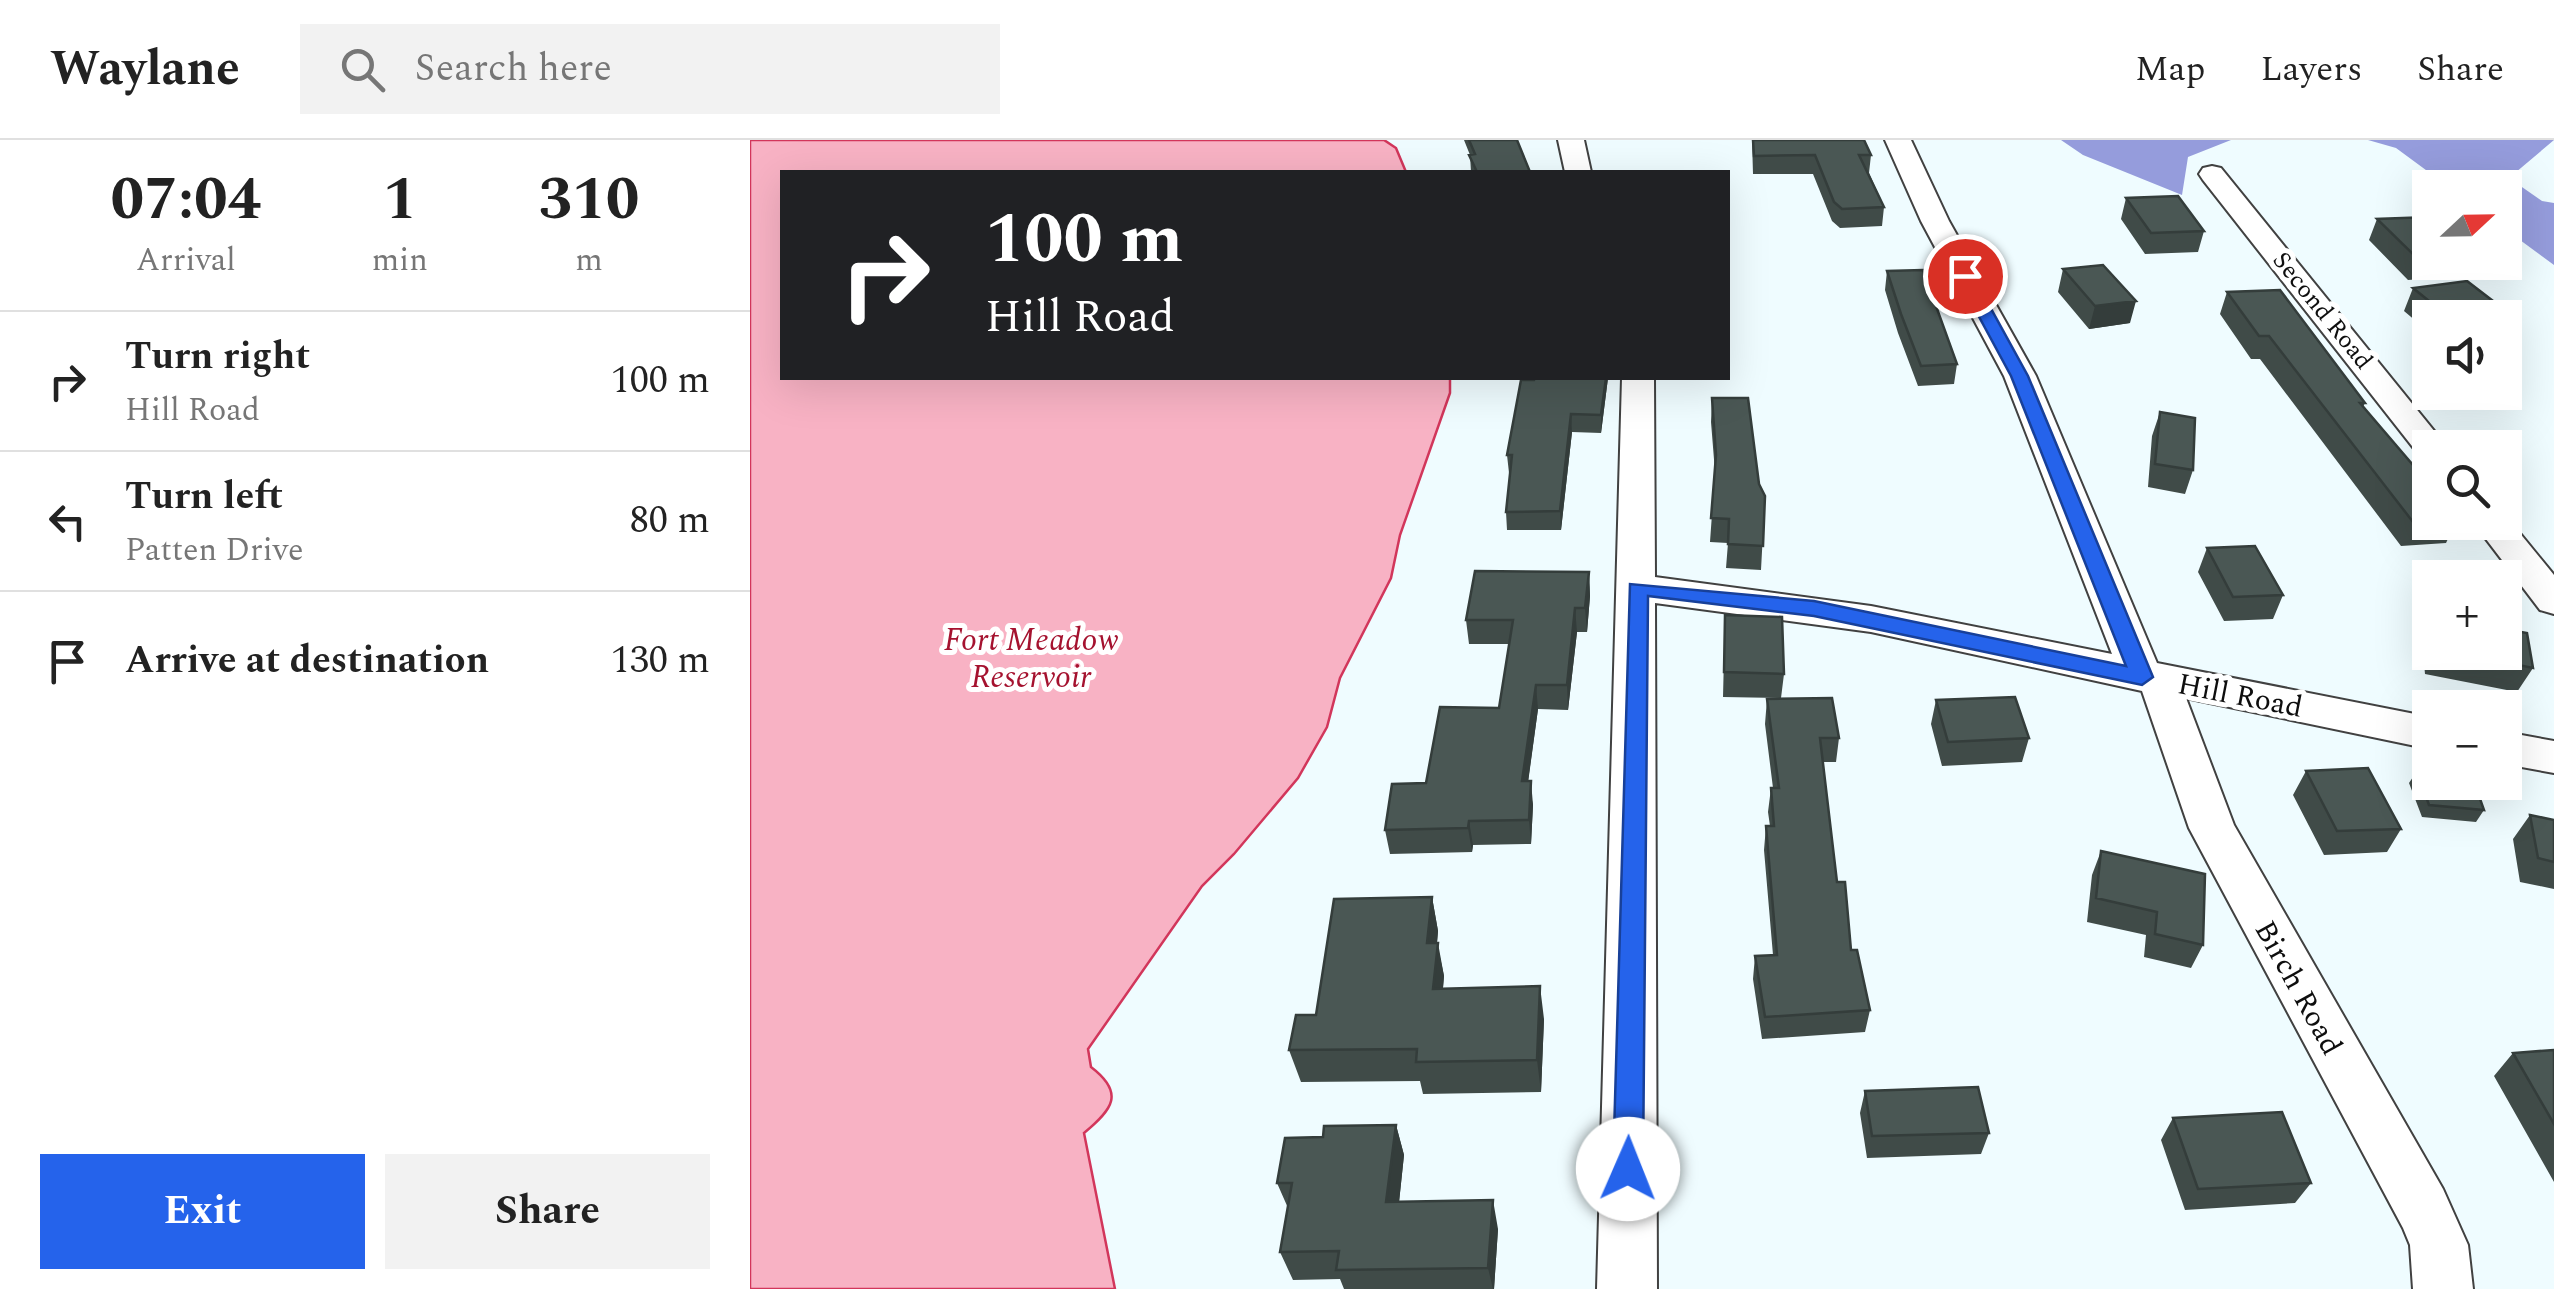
<!DOCTYPE html>
<meta charset="utf-8">
<style>
:root{--surface:#fff;--page:#f2f2f2;--text:#222;--muted:#767676;--line:#e0e0e0;--accent:#2563eb}
body{margin:0;font-family:Spectral,serif;background:var(--page);color:var(--text);height:100vh;display:flex;flex-direction:column;font-size:38px;white-space:nowrap}
*{box-sizing:border-box;margin:0}
p{font-size:32px;color:var(--muted)}
.icon{flex:none;width:55px;height:55px;fill:none;stroke:currentColor;stroke-width:2;stroke-linecap:round;stroke-linejoin:round}
.map{position:relative;flex:1;overflow:hidden}
.sheet{display:flex;flex-direction:column;background:var(--surface);width:750px}
.sheet>*{flex:none}
.top-card{position:absolute;left:30px;top:30px;width:950px;height:210px;border-radius:0px;box-shadow:0 10px 40px #0002;background:#202124;color:#fff;overflow:hidden}
.needle{width:65px;rotate:68deg}
.fabs{position:absolute;left:1662px;top:30px;display:grid;gap:20px}
.fabs a{display:grid;place-items:center;width:110px;height:110px;border-radius:0px;background:var(--surface);box-shadow:0 10px 40px #0002;font-size:50px}
.pin{position:absolute;display:grid;place-items:center;width:85px;height:85px;color:#fff;margin:-42px;border:5px solid #fff;border-radius:50%;box-shadow:0 2px 10px #0007}
.me{position:absolute;width:110px;margin:-55px;rotate:1deg;stroke-linejoin:round;filter:drop-shadow(0 0 8px #0008)}
.turn{display:flex;align-items:center;gap:35px;height:210px;padding:0 40px;font-size:45px}
.turn .icon{width:130px;height:130px;stroke-width:2.5}
.turn b{display:block;font-size:70px;line-height:85px}
.eta{display:flex;justify-content:space-evenly;align-items:center;height:170px;text-align:center}
.eta b{font-size:60px;font-weight:700;line-height:70px}
.button{display:flex;gap:20px;margin-top:auto;padding:20px 40px}
.button a{flex:1;height:115px;border-radius:0px;background:var(--accent);color:#fff;font-size:40px;font-weight:700;line-height:115px;text-align:center}
.button a+a{background:var(--page);color:var(--text)}
ul{padding:0;list-style:none}
li{display:flex;align-items:center;gap:30px;height:140px;padding:0 40px;border-top:2px solid var(--line)}
li div{flex:1}
li b{display:block;font-size:38px}
li em{font-style:normal}
header{display:flex;align-items:center;gap:60px;box-sizing:border-box;height:140px;padding:0 50px;background:var(--surface);border-bottom:2px solid var(--line)}
header strong{font-size:48px}
nav{display:flex;gap:55px;margin-inline-start:auto;font-size:35px}
.search{width:700px;height:90px;background:var(--page);display:flex;align-items:center;gap:25px;box-sizing:border-box;padding:0 35px;border-radius:0px;color:var(--muted);font-size:38px}
main{display:flex;flex:1;min-height:0}
.map>svg:first-child{display:block}
.forest{fill:#959cdc}
.water{fill:#f8b2c4;stroke:#d2365b;stroke-width:2.5}
.lines{fill:none;stroke-linecap:round;stroke-linejoin:round}
.street-casing{stroke:#414141;stroke-width:4}
.street{fill:#fff;fill-rule:evenodd}
.wall{fill:#404b48}
.shaded-wall{fill:#343d3b}
.building{fill:#4a5754;stroke:#343d3b;stroke-width:2.5}
.route{fill:#2563eb;stroke:#184099;stroke-width:2.5}
.labels{text-anchor:middle;dominant-baseline:central;stroke-width:10;stroke-linejoin:round;paint-order:stroke}
.far-street-label{font-size:25px;fill:#0e0e0e;stroke:#fff}
.street-label{font-size:30px;fill:#0e0e0e;stroke:#fff}
.water-label{font-size:32px;font-style:italic;fill:#a5122f;stroke:#fff}
</style>
<header>
<strong>Waylane</strong>
<div class="search"><svg class="icon" aria-label="search" viewBox="0 0 24 24"><circle cx="10" cy="10" r="6"/><path d="M15 15l6 6"/></svg>Search here</div>
<nav><a>Map</a><a>Layers</a><a>Share</a></nav>
</header>
<main>
<section class="sheet">
<div class="eta">
<div><b>07:04</b><p>Arrival</p></div>
<div><b>1</b><p>min</p></div>
<div><b>310</b><p>m</p></div>
</div>
<ul>
<li><svg class="icon" aria-label="right" viewBox="0 0 24 24"><path d="M7 20v-9h11M14 6l5 5-5 5"/></svg><div><b>Turn right</b><p>Hill Road</p></div><em>100 m</em></li>
<li><svg class="icon" aria-label="left" viewBox="0 0 24 24"><path d="M17 20v-9H6M10 6l-5 5 5 5"/></svg><div><b>Turn left</b><p>Patten Drive</p></div><em>80 m</em></li>
<li><svg class="icon" aria-label="arrive" viewBox="0 0 24 24"><path d="M6 21V4h12l-3 4 3 4H6"/></svg><div><b>Arrive at destination</b></div><em>130 m</em></li>
</ul>
<div class="button"><a>Exit</a><a>Share</a></div>
</section>
<div class="map">
<svg width="1804" height="1149" viewBox="0 0 1804 1149">
<rect width="100%" height="100%" fill="#effcff"/>
<!-- forest -->
<path class="forest" d="M 1311,0 L 1481,0 L 1438,17 L 1432,55 L 1333,15 Z
M 1618,0 L 1804,0 L 1759,38 L 1792,61 L 1804,63 L 1804,125 L 1755,89 L 1755,48 L 1699,47 L 1646,8 Z"/>
<!-- water -->
<path class="water" d="M 0,0 L 634,0 L 646,8 L 656,32 L 32,32 L 32,238 L 700,238 L 700,253 L 650,395 L 641,438 L 590,538 L 577,587 L 548,638 L 484,714 L 452,746 L 338,909 L 341,927 C 375,953 363,969 334,993 L 365,1149 L 0,1149 Z"/>
<g class="lines">
<defs>
<path id="street" d="M 808,0 L 834,0 L 841,32 L 815,32 Z
M 1135,0 L 1161,0 L 1199,81 L 1286,236 L 1407,523 L 1680,577 L 1680,609 L 1436,558 L 1484,685 L 1693,1049 L 1718,1105 L 1723,1149 L 1663,1149 L 1660,1105 L 1653,1088 L 1439,688 L 1392,551 L 1121,492 L 905,463 L 907,1149 L 847,1149 L 872,238 L 904,238 L 905,437 L 1121,466 L 1362,514 L 1254,236 L 1171,81 Z
M 1462,26 L 1471,28 L 1698,308 L 1680,308 L 1680,318 L 1669,315 L 1453,40 L 1449,34 L 1453,28 Z
M 1755,375 L 1804,435 L 1804,474 L 1790,470 L 1723,382 L 1755,382 Z
M 1755,592 L 1804,601 L 1804,633 L 1755,624 Z"/>
</defs>
<!-- street casing -->
<use href="#street" class="street-casing"/>
<!-- street -->
<use href="#street" class="street"/>
</g>
<!-- wall -->
<path class="wall" d="M 714,0 L 767,0 L 780,32 L 721,32 L 720,15 Z
M 1002,0 L 1114,0 L 1121,15 L 1119,33 L 1134,67 L 1132,86 L 1090,88 L 1082,81 L 1063,34 L 1003,34 Z
M 1376,58 L 1454,91 L 1448,112 L 1395,114 L 1371,79 Z
M 1680,77 L 1680,122 L 1720,122 L 1713,136 L 1658,140 L 1619,100 L 1627,79 Z
M 1313,129 L 1380,183 L 1339,189 L 1308,152 Z
M 1137,131 L 1207,224 L 1204,244 L 1168,246 L 1148,193 L 1135,150 Z
M 1663,148 L 1756,171 L 1752,178 L 1680,178 L 1680,193 L 1654,171 Z
M 1477,152 L 1615,263 L 1613,267 L 1680,345 L 1680,382 L 1706,382 L 1696,403 L 1651,406 L 1510,219 L 1501,219 L 1470,174 Z
M 858,238 L 851,293 L 822,292 L 811,390 L 757,390 L 756,372 L 760,333 L 759,333 L 757,315 L 784,240 Z
M 962,258 L 1015,356 L 1011,430 L 976,428 L 978,403 L 960,402 L 965,332 L 961,282 Z
M 1410,272 L 1443,330 L 1435,354 L 1398,347 L 1402,296 Z
M 1457,408 L 1533,455 L 1523,479 L 1474,481 L 1448,432 Z
M 839,432 L 840,456 L 837,492 L 827,492 L 818,570 L 788,569 L 778,641 L 783,665 L 781,704 L 723,705 L 722,712 L 640,714 L 635,690 L 676,643 L 749,568 L 759,504 L 719,504 L 716,480 Z
M 975,475 L 1034,534 L 1031,558 L 973,557 Z
M 1680,486 L 1680,512 L 1755,512 L 1783,528 L 1767,552 L 1675,534 L 1672,500 Z
M 1017,559 L 1089,598 L 1086,622 L 1072,622 L 1087,742 L 1101,810 L 1120,870 L 1115,892 L 1012,899 L 1003,839 L 1005,816 L 1023,815 L 1014,710 L 1016,686 L 1020,686 L 1018,672 L 1021,648 L 1023,648 L 1015,584 Z
M 1186,560 L 1279,598 L 1272,622 L 1192,626 L 1181,584 Z
M 1556,631 L 1651,689 L 1637,712 L 1574,715 L 1543,655 Z
M 1667,631 L 1734,670 L 1726,682 L 1672,677 L 1659,643 Z
M 1780,675 L 1804,680 L 1804,749 L 1770,742 L 1763,699 Z
M 1351,711 L 1453,805 L 1441,828 L 1394,817 L 1396,795 L 1337,782 L 1342,735 Z
M 682,757 L 688,791 L 687,803 L 694,836 L 693,848 L 794,879 L 791,952 L 673,954 L 670,941 L 551,942 L 539,910 L 566,875 Z
M 1804,910 L 1804,1042 L 1744,936 L 1763,913 Z
M 1115,951 L 1239,993 L 1231,1014 L 1117,1018 L 1110,973 Z
M 1423,978 L 1561,1043 L 1545,1063 L 1435,1070 L 1411,1000 Z
M 646,985 L 654,1015 L 649,1062 L 748,1089 L 744,1149 L 594,1149 L 590,1139 L 543,1140 L 530,1112 L 538,1068 L 527,1043 L 573,997 Z"/>
<!-- shaded-wall -->
<path class="shaded-wall" d="M 1386,161 L 1380,183 L 1339,189 L 1345,166 Z
M 1756,171 L 1752,178 L 1704,178 Z
M 856,238 L 858,238 L 851,293 L 851,275 Z
M 821,274 L 822,292 L 811,390 L 810,371 Z
M 839,432 L 840,456 L 837,492 L 835,468 Z
M 825,468 L 827,492 L 818,570 L 817,545 Z
M 786,545 L 788,569 L 775,665 L 772,641 Z
M 781,641 L 783,665 L 781,704 L 779,680 Z
M 719,681 L 723,705 L 722,712 L 718,688 Z
M 682,757 L 688,791 L 684,836 L 677,803 Z
M 688,803 L 694,836 L 690,881 L 683,849 Z
M 790,846 L 794,879 L 791,952 L 787,920 Z
M 646,985 L 654,1015 L 646,1091 L 636,1062 Z
M 743,1060 L 748,1089 L 744,1149 L 743,1149 L 738,1128 Z"/>
<!-- building -->
<path class="building" d="M 719,0 L 767,0 L 780,32 L 727,32 L 719,15 L 725,14 Z
M 1003,0 L 1114,0 L 1121,15 L 1109,15 L 1134,67 L 1092,69 L 1084,62 L 1065,15 L 1004,16 Z
M 1428,56 L 1454,91 L 1401,93 L 1376,58 Z
M 1680,77 L 1680,117 L 1667,118 L 1627,79 Z
M 1353,125 L 1386,161 L 1345,166 L 1313,129 Z
M 1173,130 L 1207,224 L 1171,226 L 1151,174 L 1137,131 Z
M 1717,141 L 1756,171 L 1700,178 L 1663,148 Z
M 1530,150 L 1615,263 L 1610,263 L 1680,345 L 1680,381 L 1663,382 L 1519,196 L 1509,196 L 1477,152 Z
M 785,238 L 856,238 L 851,275 L 821,274 L 810,371 L 756,372 L 762,315 L 757,315 L 771,240 L 784,240 Z
M 962,258 L 998,258 L 1009,344 L 1015,356 L 1013,406 L 978,404 L 979,379 L 961,378 L 966,315 Z
M 1410,272 L 1445,278 L 1443,330 L 1405,324 Z
M 1505,406 L 1533,455 L 1483,457 L 1457,408 Z
M 725,431 L 839,432 L 835,468 L 825,468 L 817,545 L 786,545 L 772,641 L 781,641 L 779,680 L 719,681 L 718,688 L 635,690 L 642,644 L 676,643 L 690,567 L 749,568 L 763,480 L 716,480 Z
M 975,475 L 1032,477 L 1034,534 L 974,532 Z
M 1755,489 L 1777,493 L 1783,528 L 1704,512 L 1755,512 Z
M 1265,557 L 1279,598 L 1198,602 L 1186,560 Z
M 1082,558 L 1089,598 L 1070,598 L 1087,742 L 1095,742 L 1101,810 L 1107,810 L 1120,870 L 1015,877 L 1005,816 L 1027,815 L 1016,686 L 1024,686 L 1021,648 L 1029,648 L 1017,559 Z
M 1618,628 L 1651,689 L 1587,691 L 1556,631 Z
M 1667,631 L 1680,632 L 1680,642 L 1724,642 L 1734,670 L 1679,665 Z
M 1780,675 L 1804,680 L 1804,722 L 1788,718 Z
M 1351,711 L 1455,734 L 1453,805 L 1405,794 L 1407,772 L 1346,758 Z
M 682,757 L 677,803 L 688,803 L 683,849 L 790,846 L 787,920 L 666,922 L 667,909 L 539,910 L 546,875 L 566,875 L 584,759 Z
M 1804,910 L 1804,984 L 1763,913 Z
M 1228,947 L 1239,993 L 1122,996 L 1115,951 Z
M 1532,972 L 1561,1043 L 1448,1049 L 1423,978 Z
M 646,985 L 636,1062 L 743,1060 L 738,1128 L 586,1130 L 589,1111 L 530,1112 L 542,1043 L 527,1043 L 535,998 L 573,997 L 574,986 Z"/>
<!-- route -->
<path class="route" d="M 1215,131 L 1223,136 L 1278,236 L 1403,537 L 1392,545 L 1064,476 L 898,456 L 893,1029 L 888,1039 L 878,1044 L 867,1039 L 863,1029 L 880,444 L 1064,461 L 1376,526 L 1261,236 L 1207,136 Z"/>
<g class="labels">
<!-- far-street labels -->
<g class="far-street-label">
<text transform="translate(1572 171) rotate(51)">Second Road</text>
</g>
<!-- street labels -->
<g class="street-label">
<text transform="translate(1490 556) rotate(11)">Hill Road</text>
<text transform="translate(1548 848) rotate(61)">Birch Road</text>
</g>
<!-- water labels -->
<g class="water-label">
<text x="281" y="500">Fort Meadow<tspan x="281" dy="37">Reservoir</tspan></text>
</g>
</g>
</svg>
<div class="fabs">
<a><svg class="needle" viewBox="-14 -14 28 28"><path d="M0-13l5 13h-10z" fill="#e53935"/><path d="M0 13l5-13h-10z" fill="#767676"/></svg></a>
<a><svg class="icon" aria-label="sound" viewBox="0 0 24 24"><path d="M4 9h4l5-4v14l-5-4H4zM17 9q2 3 0 6"/></svg></a>
<a><svg class="icon" aria-label="search" viewBox="0 0 24 24"><circle cx="10" cy="10" r="6"/><path d="M15 15l6 6"/></svg></a>
<a>+</a>
<a>−</a>
</div>
<div class="pin" style="left:1215px;top:136px;background:#d93025"><svg class="icon" aria-label="arrive" viewBox="0 0 24 24"><path d="M6 21V4h12l-3 4 3 4H6"/></svg></div>
<svg class="me" style="left:878px;top:1029px" viewBox="-20 -20 40 40"><circle r="19" fill="#fff"/><path d="M0-13L10 11 0 6-10 11z" fill="#2563eb"/></svg>
<div class="top-card">
<div class="turn"><svg class="icon" aria-label="right" viewBox="0 0 24 24"><path d="M7 20v-9h11M14 6l5 5-5 5"/></svg><div><b>100 m</b>Hill Road</div></div>
</div>
</div>
</main>
